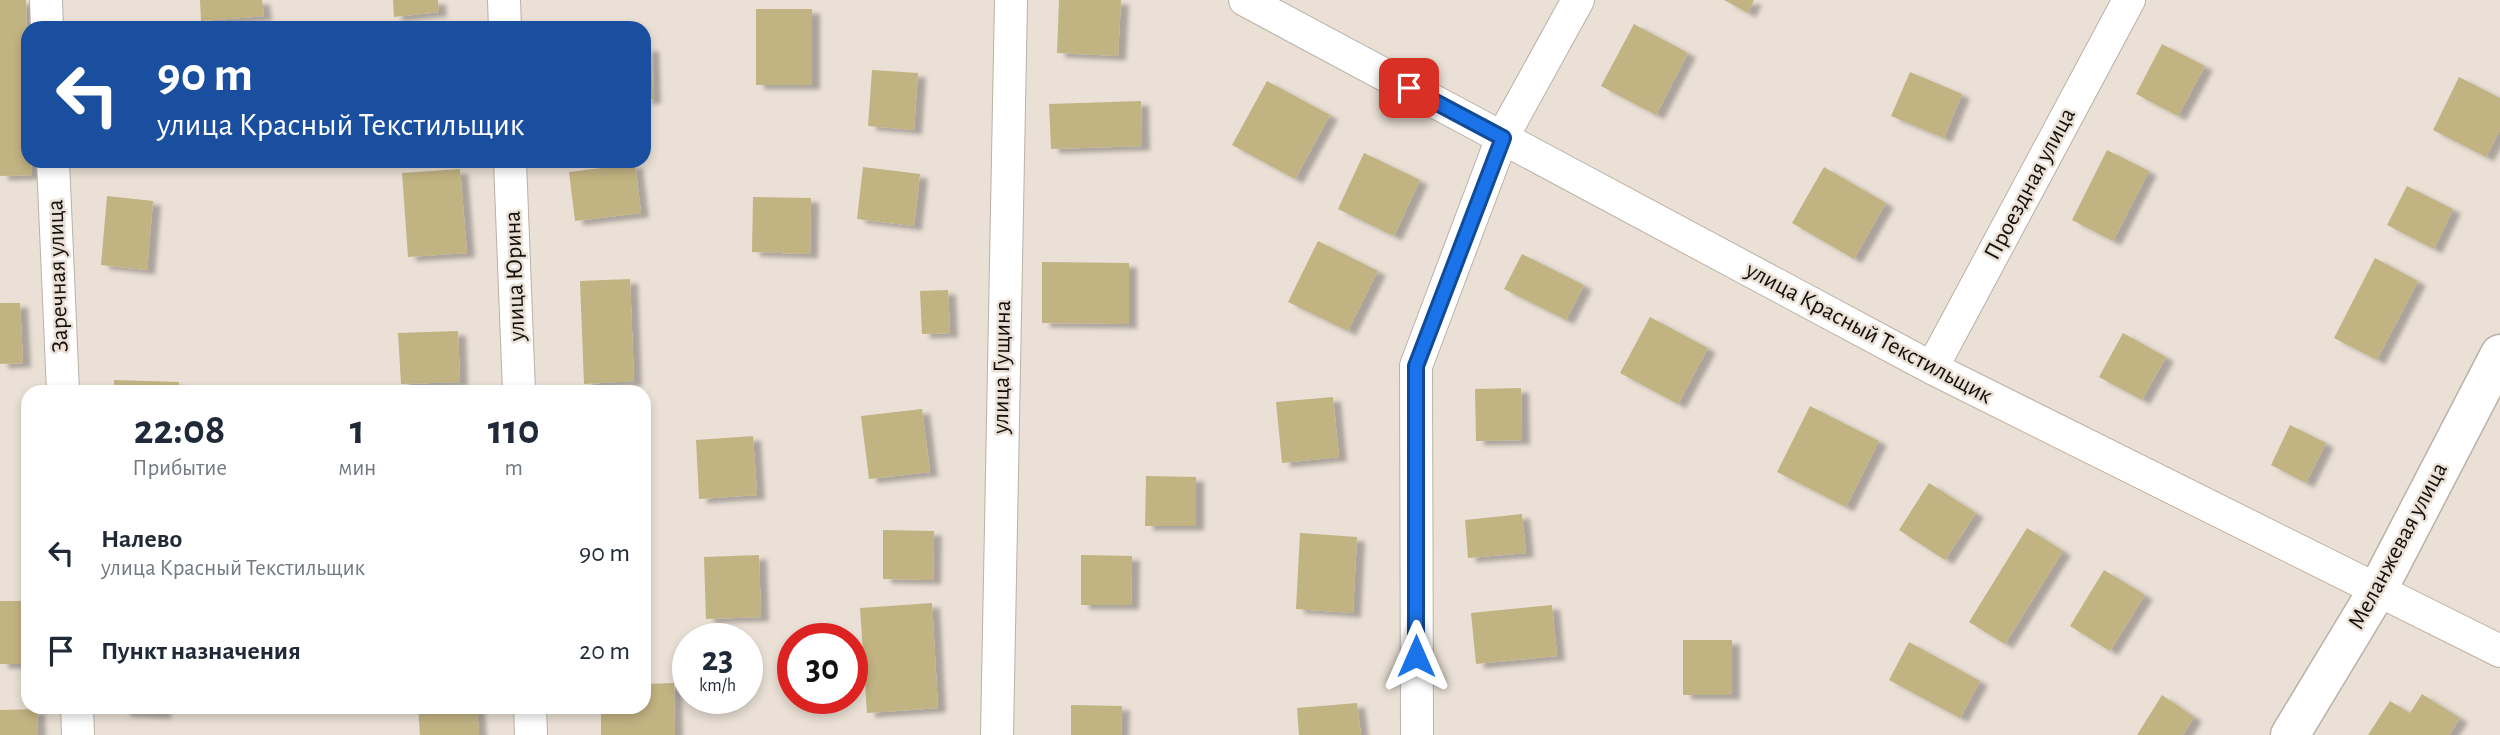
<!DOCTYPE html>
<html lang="ru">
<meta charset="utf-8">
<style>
:root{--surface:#fff;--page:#f2f2f3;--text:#1f2937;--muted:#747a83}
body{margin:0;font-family:"Alegreya Sans",sans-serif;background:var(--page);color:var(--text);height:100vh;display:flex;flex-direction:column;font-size:26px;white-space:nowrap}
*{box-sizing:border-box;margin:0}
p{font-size:23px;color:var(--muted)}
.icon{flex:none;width:38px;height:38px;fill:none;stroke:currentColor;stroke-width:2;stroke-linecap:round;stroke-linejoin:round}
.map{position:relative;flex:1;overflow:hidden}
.drawer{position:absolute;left:21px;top:385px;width:630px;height:329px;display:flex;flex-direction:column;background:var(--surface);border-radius:21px;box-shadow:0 4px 10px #0003}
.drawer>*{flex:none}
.hud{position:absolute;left:21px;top:21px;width:630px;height:147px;border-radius:21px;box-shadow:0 4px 10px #0003;background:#1a4fa0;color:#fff;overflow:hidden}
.speed{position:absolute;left:672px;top:623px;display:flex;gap:14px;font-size:35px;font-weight:700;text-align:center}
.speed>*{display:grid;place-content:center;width:91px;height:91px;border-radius:50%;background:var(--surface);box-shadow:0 4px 10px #0003;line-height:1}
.speed small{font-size:18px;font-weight:400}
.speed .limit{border:10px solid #d22;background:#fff;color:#111}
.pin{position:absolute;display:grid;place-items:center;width:60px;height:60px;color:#fff;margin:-30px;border-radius:14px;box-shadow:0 4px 10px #0006}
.me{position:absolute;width:77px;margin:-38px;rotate:0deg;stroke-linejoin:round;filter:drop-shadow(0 0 5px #0008)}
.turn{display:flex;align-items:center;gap:24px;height:147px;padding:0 21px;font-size:32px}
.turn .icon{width:91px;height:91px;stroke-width:2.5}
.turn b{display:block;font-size:49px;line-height:60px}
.eta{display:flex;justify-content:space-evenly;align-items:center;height:119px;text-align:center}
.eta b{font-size:42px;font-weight:700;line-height:49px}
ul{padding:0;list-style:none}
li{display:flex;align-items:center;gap:21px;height:98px;padding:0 21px}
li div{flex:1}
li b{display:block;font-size:26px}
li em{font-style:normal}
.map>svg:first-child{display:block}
.building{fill:#c2b382;filter:url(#shadow)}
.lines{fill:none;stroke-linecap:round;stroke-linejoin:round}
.minor-casing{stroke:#bab1a7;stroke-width:34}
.tertiary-casing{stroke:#bab1a7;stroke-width:41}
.minor{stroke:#fff;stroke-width:32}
.tertiary{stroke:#fff;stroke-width:38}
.route-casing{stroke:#114b97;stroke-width:18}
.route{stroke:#1a73e8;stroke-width:12}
.labels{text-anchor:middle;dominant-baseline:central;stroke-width:5;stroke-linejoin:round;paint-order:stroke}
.street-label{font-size:24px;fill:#13100c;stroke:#eae0d5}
</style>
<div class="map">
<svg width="2500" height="735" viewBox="0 0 2500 735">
<defs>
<filter id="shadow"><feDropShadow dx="8" dy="4.5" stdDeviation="2" flood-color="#0004"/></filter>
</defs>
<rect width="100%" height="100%" fill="#eae0d5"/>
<!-- building -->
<path class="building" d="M 0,0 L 26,0 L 28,161 L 31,161 L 32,175 L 0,176 Z
M 200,0 L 262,0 L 264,16 L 201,21 Z
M 393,0 L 438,0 L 439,12 L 394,17 Z
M 1059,0 L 1121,0 L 1118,56 L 1057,53 Z
M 1724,0 L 1754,0 L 1748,13 Z
M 756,9 L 812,9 L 812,85 L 756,85 Z
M 1634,24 L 1688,53 L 1656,115 L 1601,86 Z
M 2162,44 L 2205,66 L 2178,116 L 2136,94 Z
M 644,47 L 651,47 L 653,99 L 644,100 Z
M 872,70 L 918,73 L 914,130 L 868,126 Z
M 1910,72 L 1962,94 L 1944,138 L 1891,116 Z
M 2459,77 L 2500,98 L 2500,130 L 2486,157 L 2433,130 Z
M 1267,81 L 1330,115 L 1295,179 L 1232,145 Z
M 1141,101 L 1142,146 L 1051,149 L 1049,104 Z
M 2107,150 L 2149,171 L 2113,241 L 2072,220 Z
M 1364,153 L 1420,180 L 1394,236 L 1338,209 Z
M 635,164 L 641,213 L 575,221 L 569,172 Z
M 863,167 L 920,174 L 914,226 L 857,219 Z
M 1824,167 L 1886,203 L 1854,259 L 1792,223 Z
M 460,169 L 467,253 L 408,257 L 402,173 Z
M 2407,186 L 2453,209 L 2434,249 L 2387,225 Z
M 107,196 L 153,201 L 147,270 L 101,265 Z
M 753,197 L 811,198 L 810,254 L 752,252 Z
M 1318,241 L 1378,271 L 1348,331 L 1288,302 Z
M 1522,254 L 1584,285 L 1566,320 L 1504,289 Z
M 2375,258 L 2418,281 L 2377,360 L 2334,338 Z
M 1042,262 L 1129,263 L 1129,324 L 1042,323 Z
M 630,279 L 634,381 L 584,384 L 580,281 Z
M 948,290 L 950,333 L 922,334 L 920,291 Z
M 0,303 L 20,303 L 23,363 L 0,364 Z
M 1650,317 L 1708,348 L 1678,404 L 1620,373 Z
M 458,331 L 460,382 L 401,384 L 398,333 Z
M 2123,333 L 2166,357 L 2142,400 L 2099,377 Z
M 114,380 L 179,382 L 179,392 L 114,392 Z
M 1521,388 L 1522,440 L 1476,441 L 1475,389 Z
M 1333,397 L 1339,457 L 1282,463 L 1276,402 Z
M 1810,406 L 1879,441 L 1846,507 L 1777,472 Z
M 922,409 L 930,472 L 869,479 L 861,416 Z
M 2290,425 L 2326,443 L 2306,483 L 2271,465 Z
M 753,436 L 757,495 L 699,499 L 696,440 Z
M 1146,476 L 1196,477 L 1196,526 L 1145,526 Z
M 1929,483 L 1976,513 L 1945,560 L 1899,530 Z
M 1522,514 L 1526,553 L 1468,558 L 1465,520 Z
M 2027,528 L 2063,551 L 2005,644 L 1969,622 Z
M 883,530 L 934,531 L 933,580 L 883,579 Z
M 1300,533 L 1357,537 L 1353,613 L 1296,609 Z
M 759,555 L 761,617 L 706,619 L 704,557 Z
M 1081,555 L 1132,556 L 1131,605 L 1081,605 Z
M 2104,570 L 2145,595 L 2110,651 L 2070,626 Z
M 0,601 L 28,601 L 28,664 L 0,664 Z
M 932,603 L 938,708 L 867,713 L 860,608 Z
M 1552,605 L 1557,656 L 1476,664 L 1471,613 Z
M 1683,640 L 1732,640 L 1732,695 L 1683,695 Z
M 1909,642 L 1980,681 L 1960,718 L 1889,680 Z
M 674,683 L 675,735 L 601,735 L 601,707 L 644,707 L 644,684 Z
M 2422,694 L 2460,718 L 2449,735 L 2368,735 L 2390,701 L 2410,713 Z
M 2162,695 L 2194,717 L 2183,735 L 2137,735 Z
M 1357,703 L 1361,735 L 1299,735 L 1297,708 Z
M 1071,705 L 1122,706 L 1121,735 L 1071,735 Z
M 122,707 L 163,707 L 163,714 L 122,712 Z
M 418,707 L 477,707 L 479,735 L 420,735 Z
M 37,709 L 38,735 L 0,735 L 0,710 Z"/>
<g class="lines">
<defs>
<path id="minor" d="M 46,0 L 47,28
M 504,0 L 505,28
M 1245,0 L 1932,368 L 2500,651
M 53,161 L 63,392
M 510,161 L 519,392
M 1932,368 L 2129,0
M 77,707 L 78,735
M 530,707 L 531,735
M 997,735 L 1011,0
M 1417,735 L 1416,366 L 1502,138 L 1578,0"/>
<path id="tertiary" d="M 2290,735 L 2377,591 L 2500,354"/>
</defs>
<!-- minor casing -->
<use href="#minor" class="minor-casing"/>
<!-- tertiary casing -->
<use href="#tertiary" class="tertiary-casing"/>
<!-- minor -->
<use href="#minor" class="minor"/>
<!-- tertiary -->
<use href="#tertiary" class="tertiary"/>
</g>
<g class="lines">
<defs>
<path id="route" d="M 1409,88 L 1503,138 L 1416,366 L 1416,656"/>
</defs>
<!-- route casing -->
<use href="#route" class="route-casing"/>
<!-- route -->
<use href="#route" class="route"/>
</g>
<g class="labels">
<!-- street labels -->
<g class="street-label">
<text transform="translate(2030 184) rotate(-62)">Проездная улица</text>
<text transform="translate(58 276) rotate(-92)">Заречная улица</text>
<text transform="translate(515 276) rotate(-92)">улица Юрина</text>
<text transform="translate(1869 333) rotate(28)">улица Красный Текстильщик</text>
<text transform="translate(1002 367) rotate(-89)">улица Гущина</text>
<text transform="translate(2398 546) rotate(-62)">Меланжевая улица</text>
</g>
</g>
</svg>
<div class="speed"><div>23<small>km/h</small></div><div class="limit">30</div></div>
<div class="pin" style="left:1409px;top:88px;background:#d93025"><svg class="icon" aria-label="arrive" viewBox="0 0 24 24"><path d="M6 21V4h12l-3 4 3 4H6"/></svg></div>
<svg class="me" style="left:1416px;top:656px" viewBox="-20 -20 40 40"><path d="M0-17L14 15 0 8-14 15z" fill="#1a73e8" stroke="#fff" stroke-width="4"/></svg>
<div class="hud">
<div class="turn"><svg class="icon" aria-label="left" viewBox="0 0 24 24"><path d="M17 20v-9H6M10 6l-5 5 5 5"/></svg><div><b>90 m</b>улица Красный Текстильщик</div></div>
</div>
<section class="drawer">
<div class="eta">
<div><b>22:08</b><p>Прибытие</p></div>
<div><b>1</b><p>мин</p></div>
<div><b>110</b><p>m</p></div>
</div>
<ul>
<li><svg class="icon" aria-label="left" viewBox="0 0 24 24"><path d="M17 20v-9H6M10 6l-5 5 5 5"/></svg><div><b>Налево</b><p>улица Красный Текстильщик</p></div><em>90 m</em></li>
<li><svg class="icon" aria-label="arrive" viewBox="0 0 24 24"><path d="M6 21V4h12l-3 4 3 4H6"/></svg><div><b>Пункт назначения</b></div><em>20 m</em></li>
</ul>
</section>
</div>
